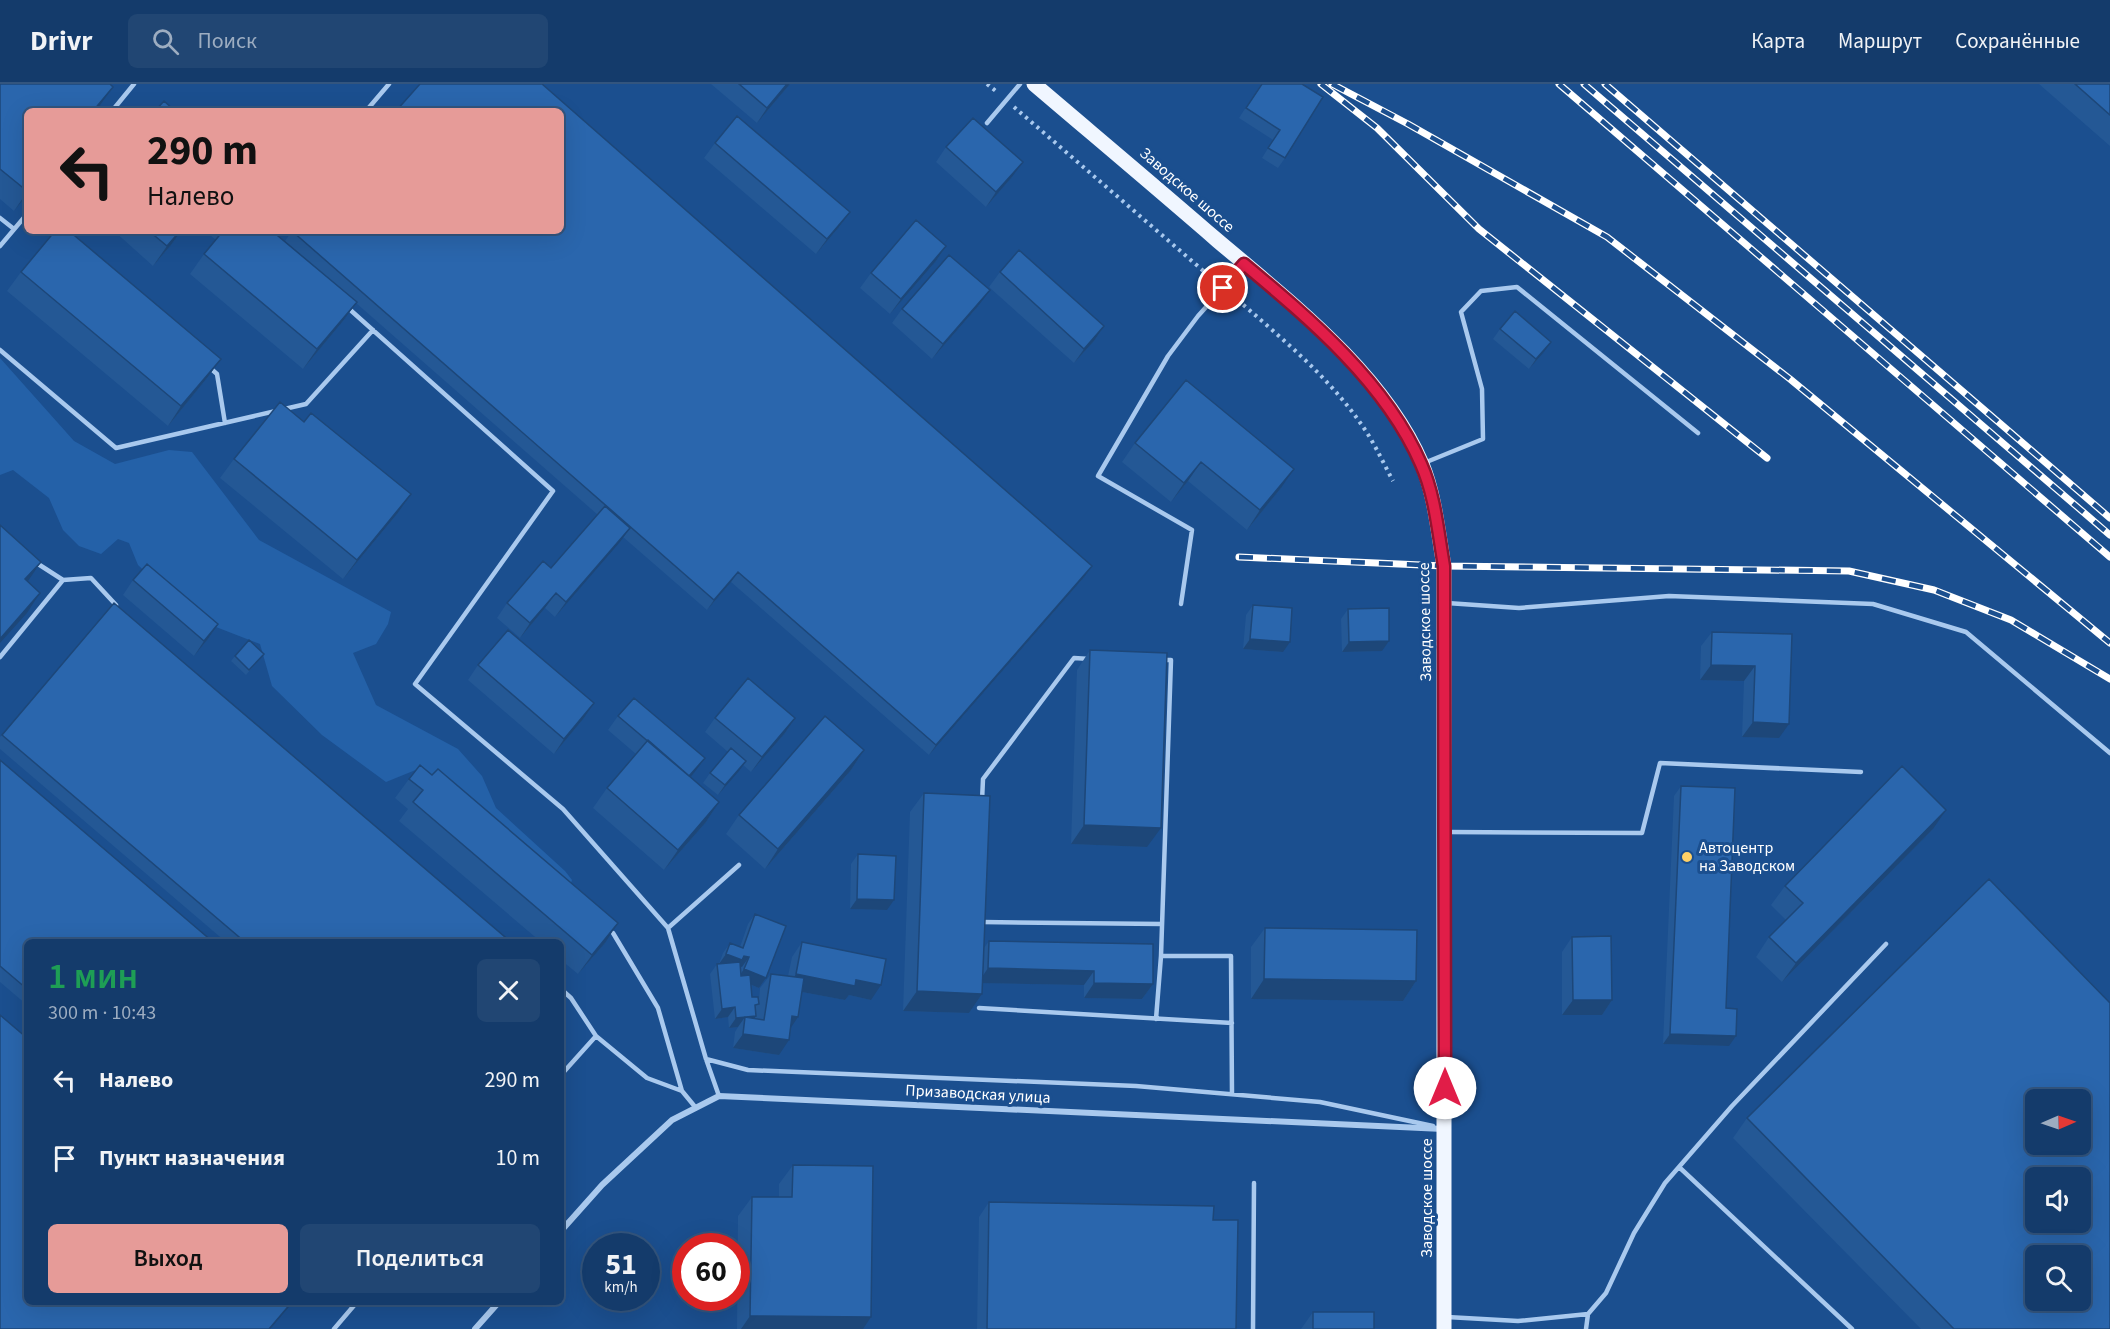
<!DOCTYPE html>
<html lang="ru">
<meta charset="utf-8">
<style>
:root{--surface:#143b6b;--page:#214673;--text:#f1f3f6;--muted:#9dadc1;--line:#33557e;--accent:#e69b98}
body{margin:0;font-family:"Source Sans 3",sans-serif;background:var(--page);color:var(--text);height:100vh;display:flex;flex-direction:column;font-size:22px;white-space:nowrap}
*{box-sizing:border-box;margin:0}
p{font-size:20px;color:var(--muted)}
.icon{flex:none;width:33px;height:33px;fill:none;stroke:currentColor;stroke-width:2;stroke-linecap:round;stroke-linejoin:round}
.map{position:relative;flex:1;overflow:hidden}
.sheet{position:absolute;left:24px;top:855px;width:540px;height:366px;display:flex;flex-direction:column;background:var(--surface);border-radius:9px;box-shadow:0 6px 24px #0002,0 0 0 2px var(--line)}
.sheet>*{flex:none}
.guide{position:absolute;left:24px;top:24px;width:540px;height:126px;border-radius:9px;box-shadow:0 6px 24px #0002,0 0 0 2px var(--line);background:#e69b98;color:#111;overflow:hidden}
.needle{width:39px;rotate:88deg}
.buttons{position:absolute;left:2025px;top:1005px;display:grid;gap:12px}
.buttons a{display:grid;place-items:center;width:66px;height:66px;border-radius:9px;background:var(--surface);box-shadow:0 6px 24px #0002,0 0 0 2px var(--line);font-size:30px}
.speed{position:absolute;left:582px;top:1149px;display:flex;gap:12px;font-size:30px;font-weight:700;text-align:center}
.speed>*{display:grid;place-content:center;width:78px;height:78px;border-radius:50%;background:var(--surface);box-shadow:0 6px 24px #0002,0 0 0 2px var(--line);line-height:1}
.speed small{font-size:15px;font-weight:400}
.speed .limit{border:9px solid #d22;background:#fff;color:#111}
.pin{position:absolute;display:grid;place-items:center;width:51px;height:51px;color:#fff;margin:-26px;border:3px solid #fff;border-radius:50%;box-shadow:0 2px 6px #0007}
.me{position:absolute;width:66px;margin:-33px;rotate:0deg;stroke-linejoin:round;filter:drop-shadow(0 0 4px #0008)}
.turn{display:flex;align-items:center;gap:21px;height:126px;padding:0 24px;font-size:27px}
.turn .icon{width:78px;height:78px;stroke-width:2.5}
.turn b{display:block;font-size:42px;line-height:51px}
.round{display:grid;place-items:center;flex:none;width:63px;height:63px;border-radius:9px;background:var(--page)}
.summary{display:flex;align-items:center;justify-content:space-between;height:102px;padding:0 24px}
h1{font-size:36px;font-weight:600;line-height:45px;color:#1e9e55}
.button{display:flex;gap:12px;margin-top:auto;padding:12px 24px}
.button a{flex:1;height:69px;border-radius:9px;background:var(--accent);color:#111;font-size:24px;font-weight:600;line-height:69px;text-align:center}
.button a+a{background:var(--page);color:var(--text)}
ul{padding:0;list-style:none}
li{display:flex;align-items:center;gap:18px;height:78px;padding:0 24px}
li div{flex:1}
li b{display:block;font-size:22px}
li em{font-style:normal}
header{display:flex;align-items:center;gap:36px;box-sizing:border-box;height:84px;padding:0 30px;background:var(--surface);border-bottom:2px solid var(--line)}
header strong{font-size:28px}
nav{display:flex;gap:33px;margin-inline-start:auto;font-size:21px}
.search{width:420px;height:54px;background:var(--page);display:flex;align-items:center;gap:15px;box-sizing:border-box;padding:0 21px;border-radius:9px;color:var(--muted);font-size:22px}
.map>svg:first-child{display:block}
.green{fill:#2461a8}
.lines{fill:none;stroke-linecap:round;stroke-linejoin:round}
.path{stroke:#a9c9ee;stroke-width:4;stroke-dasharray:3 4.5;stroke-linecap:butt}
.service{stroke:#a9c9ee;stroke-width:4.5}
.minor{stroke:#a9c9ee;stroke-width:6}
.primary{stroke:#f0f6ff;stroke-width:15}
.rail-casing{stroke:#fff;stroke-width:7}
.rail{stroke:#1b4f8f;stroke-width:4.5;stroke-dasharray:14;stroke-linecap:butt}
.wall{fill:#245895}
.shaded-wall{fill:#1d4779}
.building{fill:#2a66ad;stroke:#1d4779;stroke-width:1.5;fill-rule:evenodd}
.route-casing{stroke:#92132f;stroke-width:15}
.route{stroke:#e11d48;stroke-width:10}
.poi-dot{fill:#ffd166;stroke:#1b4f8f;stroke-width:2}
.labels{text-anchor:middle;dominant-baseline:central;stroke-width:6;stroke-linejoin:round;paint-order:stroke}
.street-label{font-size:16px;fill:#fff;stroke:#1b4f8f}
.poi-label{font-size:16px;fill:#fff;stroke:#1b4f8f;text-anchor:start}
</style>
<header>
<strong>Drivr</strong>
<div class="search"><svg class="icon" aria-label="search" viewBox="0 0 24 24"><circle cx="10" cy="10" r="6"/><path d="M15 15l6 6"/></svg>Поиск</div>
<nav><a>Карта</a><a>Маршрут</a><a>Сохранённые</a></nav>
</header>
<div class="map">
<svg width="2110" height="1245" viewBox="0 0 2110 1245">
<rect width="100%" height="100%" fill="#1b4f8f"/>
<!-- green -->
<path class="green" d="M 0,274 L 74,357 L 115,380 L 169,366 L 192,368 L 259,456 L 391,528 L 388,540 L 376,560 L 353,569 L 376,621 L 458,665 L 482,692 L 496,724 L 565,787 L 572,796 L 568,807 L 418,685 L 386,698 L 322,651 L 272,602 L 260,560 L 216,543 L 172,513 L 138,481 L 129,459 L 118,455 L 101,470 L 79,462 L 63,446 L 49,414 L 13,386 L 0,391 Z"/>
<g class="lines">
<!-- path -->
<path class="path" d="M 987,0 L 997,8
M 1014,23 L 1215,197
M 1232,211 C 1281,254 1334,296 1369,352 C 1378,367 1385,382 1393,397"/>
<!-- service -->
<path class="service" d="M 112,27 L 134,0
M 366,27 L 389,0
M 987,39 L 1020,0
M 0,134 L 14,145
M 0,162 L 27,130
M 347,223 L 553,407 L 415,600 L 563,725 L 668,844 L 706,975 L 719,1012
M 0,266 L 116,364 L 306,320 L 373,246
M 209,283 L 217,290 L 225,339
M 1424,379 L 1483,355 L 1482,305 L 1461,228 L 1481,207 L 1517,203 L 1698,349
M 35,478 L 63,496 L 91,494 L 116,521
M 1447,519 L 1519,524 L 1669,512 L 1873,520 L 1966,548 L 2110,669
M 1181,520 L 1192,446 L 1098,392 L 1168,272 L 1198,232 L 1243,182
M 0,573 L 63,496
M 1161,576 L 1171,576 L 1161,872 L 1231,872 L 1232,1010
M 982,717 L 983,695 L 1074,574 L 1090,575
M 1447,748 L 1642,749 L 1660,679 L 1861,688
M 982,838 L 1162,840
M 668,844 L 739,781
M 613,849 L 658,924 L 682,1007 L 696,1024
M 561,905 L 571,914 L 596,952 L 647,994 L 682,1007
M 979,924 L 1232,939
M 1156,935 L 1161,872
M 706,975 L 748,986 L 1136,1002 L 1320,1018 L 1433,1042
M 561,991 L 596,952
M 1679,1083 L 1852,1245
M 1447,1233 L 1518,1237 L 1588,1230 L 1606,1209 L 1634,1149 L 1665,1099 L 1732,1022 L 1886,860
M 334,1245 L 357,1218
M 1253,1245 L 1254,1099
M 1586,1245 L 1588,1230"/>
<!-- minor -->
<path class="minor" d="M 561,1147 L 602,1101 L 672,1036 L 719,1012 L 1443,1045
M 475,1245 L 499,1218"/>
<!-- primary -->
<path class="primary" d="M 1034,0 C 1095,52 1157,104 1218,157 C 1290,218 1384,290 1422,380 C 1435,412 1438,448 1444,482 L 1444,1245"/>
<defs>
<path id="rail" d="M 1321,0 L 1377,44 L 1479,145 L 1767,374
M 1332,0 L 1408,40 L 1607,153 L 1790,295 L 2110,559
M 1559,0 L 2110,473
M 1584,0 L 2110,451
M 1605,0 L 2110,434
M 1239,473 L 1444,482 L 1849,487 L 1934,506 L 2011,536 L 2110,595"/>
</defs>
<!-- rail casing -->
<use href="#rail" class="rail-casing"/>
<!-- rail -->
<use href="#rail" class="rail"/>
</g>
<!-- wall -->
<path class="wall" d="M 0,0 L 113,3 L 96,27 L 27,27 L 27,111 L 14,127 L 0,115 Z
M 711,0 L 790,0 L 757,39 Z
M 1261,0 L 1302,0 L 1285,74 L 1278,84 L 1262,74 L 1273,56 L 1239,34 Z
M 2039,0 L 2110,0 L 2110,62 Z
M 715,59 L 850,128 L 839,143 L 816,170 L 704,74 Z
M 946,63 L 1012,93 L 986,123 L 936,78 Z
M 114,147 L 181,147 L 171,161 L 153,182 Z
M 205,147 L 272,147 L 315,183 L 285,157 L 292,147 L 1092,482 L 1085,492 L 929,671 L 731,498 L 707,526 L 623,453 L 555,533 L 545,524 L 520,554 L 497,534 L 507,519 L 551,484 L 598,431 L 356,219 L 343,237 L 303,285 L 190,190 L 204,170 L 216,156 Z
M 946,162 L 936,177 L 890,230 L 860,204 L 871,189 Z
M 21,188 L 221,275 L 207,294 L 168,342 L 7,207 Z
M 1000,188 L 1104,242 L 1094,257 L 1074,279 L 989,203 Z
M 979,221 L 932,275 L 892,239 L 902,225 Z
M 1500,245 L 1544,268 L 1529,285 L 1493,255 Z
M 1186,296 L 1281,404 L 1247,446 L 1188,397 L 1171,418 L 1122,378 L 1135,359 Z
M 234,375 L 397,430 L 343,495 L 220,394 Z
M 133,496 L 218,540 L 208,555 L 194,572 L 123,511 Z
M 1253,521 L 1283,568 L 1243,565 L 1246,531 Z
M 1348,525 L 1382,567 L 1342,568 L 1341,535 Z
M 1712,548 L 1792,550 L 1779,654 L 1742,653 L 1744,597 L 1700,596 L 1701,562 Z
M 1090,566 L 1147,763 L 1071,760 L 1077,586 Z
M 264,570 L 246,591 L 231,577 L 235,572 Z
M 478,581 L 594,619 L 584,634 L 554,670 L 468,596 Z
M 618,632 L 694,689 L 690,693 L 719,718 L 706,738 L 664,786 L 593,724 L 607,704 L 636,670 L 608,646 Z
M 715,634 L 795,634 L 785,649 L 751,688 L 743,681 L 718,711 L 703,699 L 710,689 L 728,668 L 705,648 Z
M 2,651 L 511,858 L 226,858 L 0,665 L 0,653 Z
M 864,666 L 851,686 L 765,785 L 726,750 L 739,731 Z
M 0,676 L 27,858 L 27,921 L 0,898 Z
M 409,695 L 605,859 L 578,890 L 561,876 L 561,858 L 541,858 L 399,737 L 408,725 L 395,714 Z
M 1681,702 L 1726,924 L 1729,962 L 1663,960 L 1674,712 Z
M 924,709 L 984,864 L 989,857 L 1153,900 L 1142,915 L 1084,914 L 1084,901 L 983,899 L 982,910 L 969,929 L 903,927 L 910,728 Z
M 1933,745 L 1782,898 L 1756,873 L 1769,853 L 1786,836 L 1771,821 L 1785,802 Z
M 858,770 L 887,826 L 850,825 L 851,780 Z
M 755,830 L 766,894 L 759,904 L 751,901 L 752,913 L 759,916 L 760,904 L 771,890 L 788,892 L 792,873 L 802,858 L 871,916 L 849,911 L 845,916 L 802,908 L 791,943 L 779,971 L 733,964 L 735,948 L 738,943 L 729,944 L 728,933 L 715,935 L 710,890 L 717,880 L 719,880 L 723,869 L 730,859 L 740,863 L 748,840 Z
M 1265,844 L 1416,897 L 1403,917 L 1251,915 L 1251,863 Z
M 1572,853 L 1612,916 L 1602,931 L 1562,931 L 1562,868 Z
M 1747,1034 L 2110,1245 L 1921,1245 L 1733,1054 Z
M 793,1081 L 863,1245 L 737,1245 L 738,1132 L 752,1113 L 779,1113 L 779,1100 Z
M 989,1118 L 1213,1136 L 1236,1245 L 977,1245 L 979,1133 Z
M 1313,1228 L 1374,1245 L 1301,1245 Z"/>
<!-- shaded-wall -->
<path class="shaded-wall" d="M 787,0 L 790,0 L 757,39 L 767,24 Z
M 113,3 L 96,27 L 93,27 Z
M 1023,78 L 1012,93 L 986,123 L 996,108 Z
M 27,108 L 27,111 L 14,127 Z
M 850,128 L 839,143 L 816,170 L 827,155 Z
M 180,147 L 181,147 L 171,161 L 153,182 L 167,162 Z
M 946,162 L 936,177 L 890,230 L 901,215 Z
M 990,206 L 979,221 L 932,275 L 943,260 Z
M 357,218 L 343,237 L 303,285 L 317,265 Z
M 1104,242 L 1094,257 L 1074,279 L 1084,265 Z
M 1551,258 L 1544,268 L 1529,285 L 1536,275 Z
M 221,275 L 207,294 L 168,342 L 181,322 Z
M 1201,378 L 1188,397 L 1171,418 L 1184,399 Z
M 1294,385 L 1281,404 L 1247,446 L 1260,426 Z
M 411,410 L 397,430 L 343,495 L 357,476 Z
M 630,444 L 620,458 L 555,533 L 566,518 Z
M 41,478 L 28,497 L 25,495 Z
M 1092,482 L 1085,492 L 929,671 L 936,661 Z
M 738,488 L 731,498 L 707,526 L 714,516 Z
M 40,509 L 27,529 L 0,559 L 0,555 Z
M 556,509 L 545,524 L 520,554 L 530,539 Z
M 218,540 L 208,555 L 194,572 L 204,557 Z
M 1250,555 L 1290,558 L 1283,568 L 1243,565 Z
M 1389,557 L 1382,567 L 1342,568 L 1349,558 Z
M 1711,581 L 1755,582 L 1744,597 L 1700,596 Z
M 594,619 L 584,634 L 554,670 L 564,655 Z
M 795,634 L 785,649 L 751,688 L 762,673 Z
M 1753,638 L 1789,640 L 1779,654 L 1742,653 Z
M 864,666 L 851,686 L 765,785 L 778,765 Z
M 705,674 L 694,689 L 679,707 L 689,692 Z
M 746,677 L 739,687 L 718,711 L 725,701 Z
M 719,718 L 706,738 L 664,786 L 678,766 Z
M 1946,726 L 1933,745 L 1782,898 L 1796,879 Z
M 1084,741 L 1161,744 L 1147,763 L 1071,760 Z
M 857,815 L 894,816 L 887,826 L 850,825 Z
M 618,839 L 605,859 L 578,890 L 592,871 Z
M 726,870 L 744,872 L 749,873 L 742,883 L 738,882 L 719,880 Z
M 988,884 L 1094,887 L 1084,901 L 978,899 Z
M 744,885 L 766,894 L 759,904 L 737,895 Z
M 796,890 L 856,896 L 881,901 L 871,916 L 849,911 L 845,916 L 786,905 Z
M 1264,895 L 1416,897 L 1403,917 L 1251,915 Z
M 1094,899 L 1153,900 L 1142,915 L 1084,914 Z
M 917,907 L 982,910 L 969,929 L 903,927 Z
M 1573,916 L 1612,916 L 1602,931 L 1562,931 Z
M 735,923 L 728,933 L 715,935 L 722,925 Z
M 756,932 L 749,942 L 745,933 L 738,943 L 729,944 L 736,934 Z
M 792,932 L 798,933 L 788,948 Z
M 743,950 L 789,956 L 779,971 L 733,964 Z
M 1670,950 L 1736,952 L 1729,962 L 1663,960 Z
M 292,1218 L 293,1218 L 270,1245 L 269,1245 Z
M 750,1232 L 871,1233 L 863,1245 L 741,1245 Z"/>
<!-- building -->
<path class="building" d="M 0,0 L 110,0 L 113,3 L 93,27 L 27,27 L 27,107 L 0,85 Z
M 420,0 L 542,0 L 1092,482 L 936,661 L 738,488 L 714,516 L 292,147 L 561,147 L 561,27 L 396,27 Z
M 739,0 L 787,0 L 767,24 Z
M 1262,0 L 1302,0 L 1323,13 L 1285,74 L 1268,64 L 1280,46 L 1246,24 Z
M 2075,0 L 2110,0 L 2110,31 Z
M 164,17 L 175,27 L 155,27 Z
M 737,32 L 850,128 L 827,155 L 715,59 Z
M 973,34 L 1023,78 L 996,108 L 946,63 Z
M 916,136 L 946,162 L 901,215 L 871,189 Z
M 55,147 L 69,147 L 221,275 L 181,322 L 21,188 Z
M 149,147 L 180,147 L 167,162 Z
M 223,147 L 272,147 L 357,218 L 317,265 L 204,170 Z
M 1019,166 L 1104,242 L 1084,265 L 1000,188 Z
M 949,171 L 990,206 L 943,260 L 902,225 Z
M 1515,227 L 1551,258 L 1536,275 L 1500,245 Z
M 1186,296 L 1294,385 L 1260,426 L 1201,378 L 1184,399 L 1135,359 Z
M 280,318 L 304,338 L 311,329 L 411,410 L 357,476 L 234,375 Z
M 605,422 L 630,444 L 566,518 L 556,509 L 530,539 L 507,519 L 543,477 L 551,484 Z
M 0,441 L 41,478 L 25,495 L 40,509 L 0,555 Z
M 147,480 L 218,540 L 204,557 L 133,496 Z
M 114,519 L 511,858 L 245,858 L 2,651 Z
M 1253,521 L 1292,524 L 1290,558 L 1250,555 Z
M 1389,524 L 1389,557 L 1349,558 L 1348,525 Z
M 508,546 L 594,619 L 564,655 L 478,581 Z
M 1712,548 L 1792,550 L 1789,640 L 1753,638 L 1755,582 L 1711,581 Z
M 249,556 L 264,570 L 249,586 L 235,572 Z
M 1090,566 L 1167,569 L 1161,744 L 1084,741 Z
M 748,594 L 795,634 L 762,673 L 715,634 Z
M 634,614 L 705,674 L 689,692 L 618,632 Z
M 825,632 L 864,666 L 778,765 L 739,731 Z
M 648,656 L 719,718 L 678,766 L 607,704 Z
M 731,664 L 746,677 L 725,701 L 710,689 Z
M 0,676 L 213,858 L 27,858 L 27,905 L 0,882 Z
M 420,681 L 432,691 L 438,685 L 618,839 L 592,871 L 413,718 L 423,706 L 409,695 Z
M 1902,682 L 1946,726 L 1796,879 L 1769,853 L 1803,819 L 1785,802 Z
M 1681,702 L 1735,704 L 1726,924 L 1737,925 L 1736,952 L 1670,950 Z
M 924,709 L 990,712 L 982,910 L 917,907 Z
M 858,770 L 896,772 L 894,816 L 857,815 Z
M 1989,795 L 2110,919 L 2110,1245 L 1954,1245 L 1747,1034 ZM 2036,1016 L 2080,1016 L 2080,1060 L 2036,1060 ZM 2036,1094 L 2080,1094 L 2080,1138 L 2036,1138 ZM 2036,1172 L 2080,1172 L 2080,1216 L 2036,1216 Z
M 755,830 L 786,842 L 766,894 L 744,885 L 749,873 L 744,872 L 742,876 L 726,870 L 730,859 L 743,864 Z
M 1265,844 L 1417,846 L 1416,897 L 1264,895 Z
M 1611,852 L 1612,916 L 1573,916 L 1572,853 Z
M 989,857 L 1153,860 L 1153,900 L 1094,899 L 1094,887 L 988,884 Z
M 802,858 L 886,875 L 881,901 L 856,896 L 855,902 L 796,890 Z
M 740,878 L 741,892 L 750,891 L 752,913 L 758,913 L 759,920 L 755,921 L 756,932 L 736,934 L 735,923 L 722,925 L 717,880 Z
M 771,890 L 804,894 L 798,933 L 792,932 L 789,956 L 743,950 L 745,933 L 764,936 Z
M 561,900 L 565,903 L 561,908 Z
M 0,931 L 27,954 L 27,1218 L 292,1218 L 269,1245 L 0,1245 Z
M 793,1081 L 873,1082 L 871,1233 L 750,1232 L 752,1113 L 792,1113 Z
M 989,1118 L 1214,1122 L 1213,1136 L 1238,1136 L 1236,1245 L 987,1245 Z
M 1313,1228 L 1374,1228 L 1374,1245 L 1313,1245 Z"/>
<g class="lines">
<defs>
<path id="route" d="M 1223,204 L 1244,180 C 1310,235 1386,299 1421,380 C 1435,411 1438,448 1444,482 L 1445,1004"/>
</defs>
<!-- route casing -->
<use href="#route" class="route-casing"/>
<!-- route -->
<use href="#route" class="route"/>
</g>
<!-- markers -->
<circle class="poi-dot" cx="1687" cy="773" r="6"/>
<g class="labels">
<!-- street labels -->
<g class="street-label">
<text transform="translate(1187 106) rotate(41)">Заводское шоссе</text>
<text transform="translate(1425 538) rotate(-91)">Заводское шоссе</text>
<text transform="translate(978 1010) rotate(3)">Призаводская улица</text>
<text transform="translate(1427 1114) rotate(-90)">Заводское шоссе</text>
</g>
<!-- poi labels -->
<g class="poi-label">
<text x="1699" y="764">Автоцентр<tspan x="1699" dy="18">на Заводском</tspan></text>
</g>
</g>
</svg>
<div class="buttons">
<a><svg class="needle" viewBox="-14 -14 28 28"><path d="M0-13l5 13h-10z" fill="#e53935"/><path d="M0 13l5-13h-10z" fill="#9dadc1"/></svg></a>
<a><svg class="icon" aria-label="sound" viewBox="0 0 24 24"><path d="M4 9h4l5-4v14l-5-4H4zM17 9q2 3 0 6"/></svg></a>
<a><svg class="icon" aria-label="search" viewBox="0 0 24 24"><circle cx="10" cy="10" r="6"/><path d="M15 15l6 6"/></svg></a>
</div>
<div class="speed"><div>51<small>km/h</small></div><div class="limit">60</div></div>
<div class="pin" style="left:1223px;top:204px;background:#d93025"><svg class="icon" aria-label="arrive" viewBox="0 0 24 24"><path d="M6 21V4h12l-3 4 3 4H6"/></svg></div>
<svg class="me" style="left:1445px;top:1004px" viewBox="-20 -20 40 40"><circle r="19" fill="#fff"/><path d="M0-13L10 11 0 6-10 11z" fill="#e11d48"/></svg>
<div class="guide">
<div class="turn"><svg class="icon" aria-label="left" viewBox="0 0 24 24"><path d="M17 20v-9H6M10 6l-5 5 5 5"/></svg><div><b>290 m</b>Налево</div></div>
</div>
<section class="sheet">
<div class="summary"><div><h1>1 мин</h1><p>300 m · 10:43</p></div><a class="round"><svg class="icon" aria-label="close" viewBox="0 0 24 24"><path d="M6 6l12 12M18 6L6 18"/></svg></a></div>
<ul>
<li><svg class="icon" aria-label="left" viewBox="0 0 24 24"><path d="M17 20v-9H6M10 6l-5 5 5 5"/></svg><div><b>Налево</b></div><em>290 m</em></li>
<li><svg class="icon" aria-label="arrive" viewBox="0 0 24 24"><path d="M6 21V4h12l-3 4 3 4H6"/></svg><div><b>Пункт назначения</b></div><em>10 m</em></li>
</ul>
<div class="button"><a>Выход</a><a>Поделиться</a></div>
</section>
</div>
